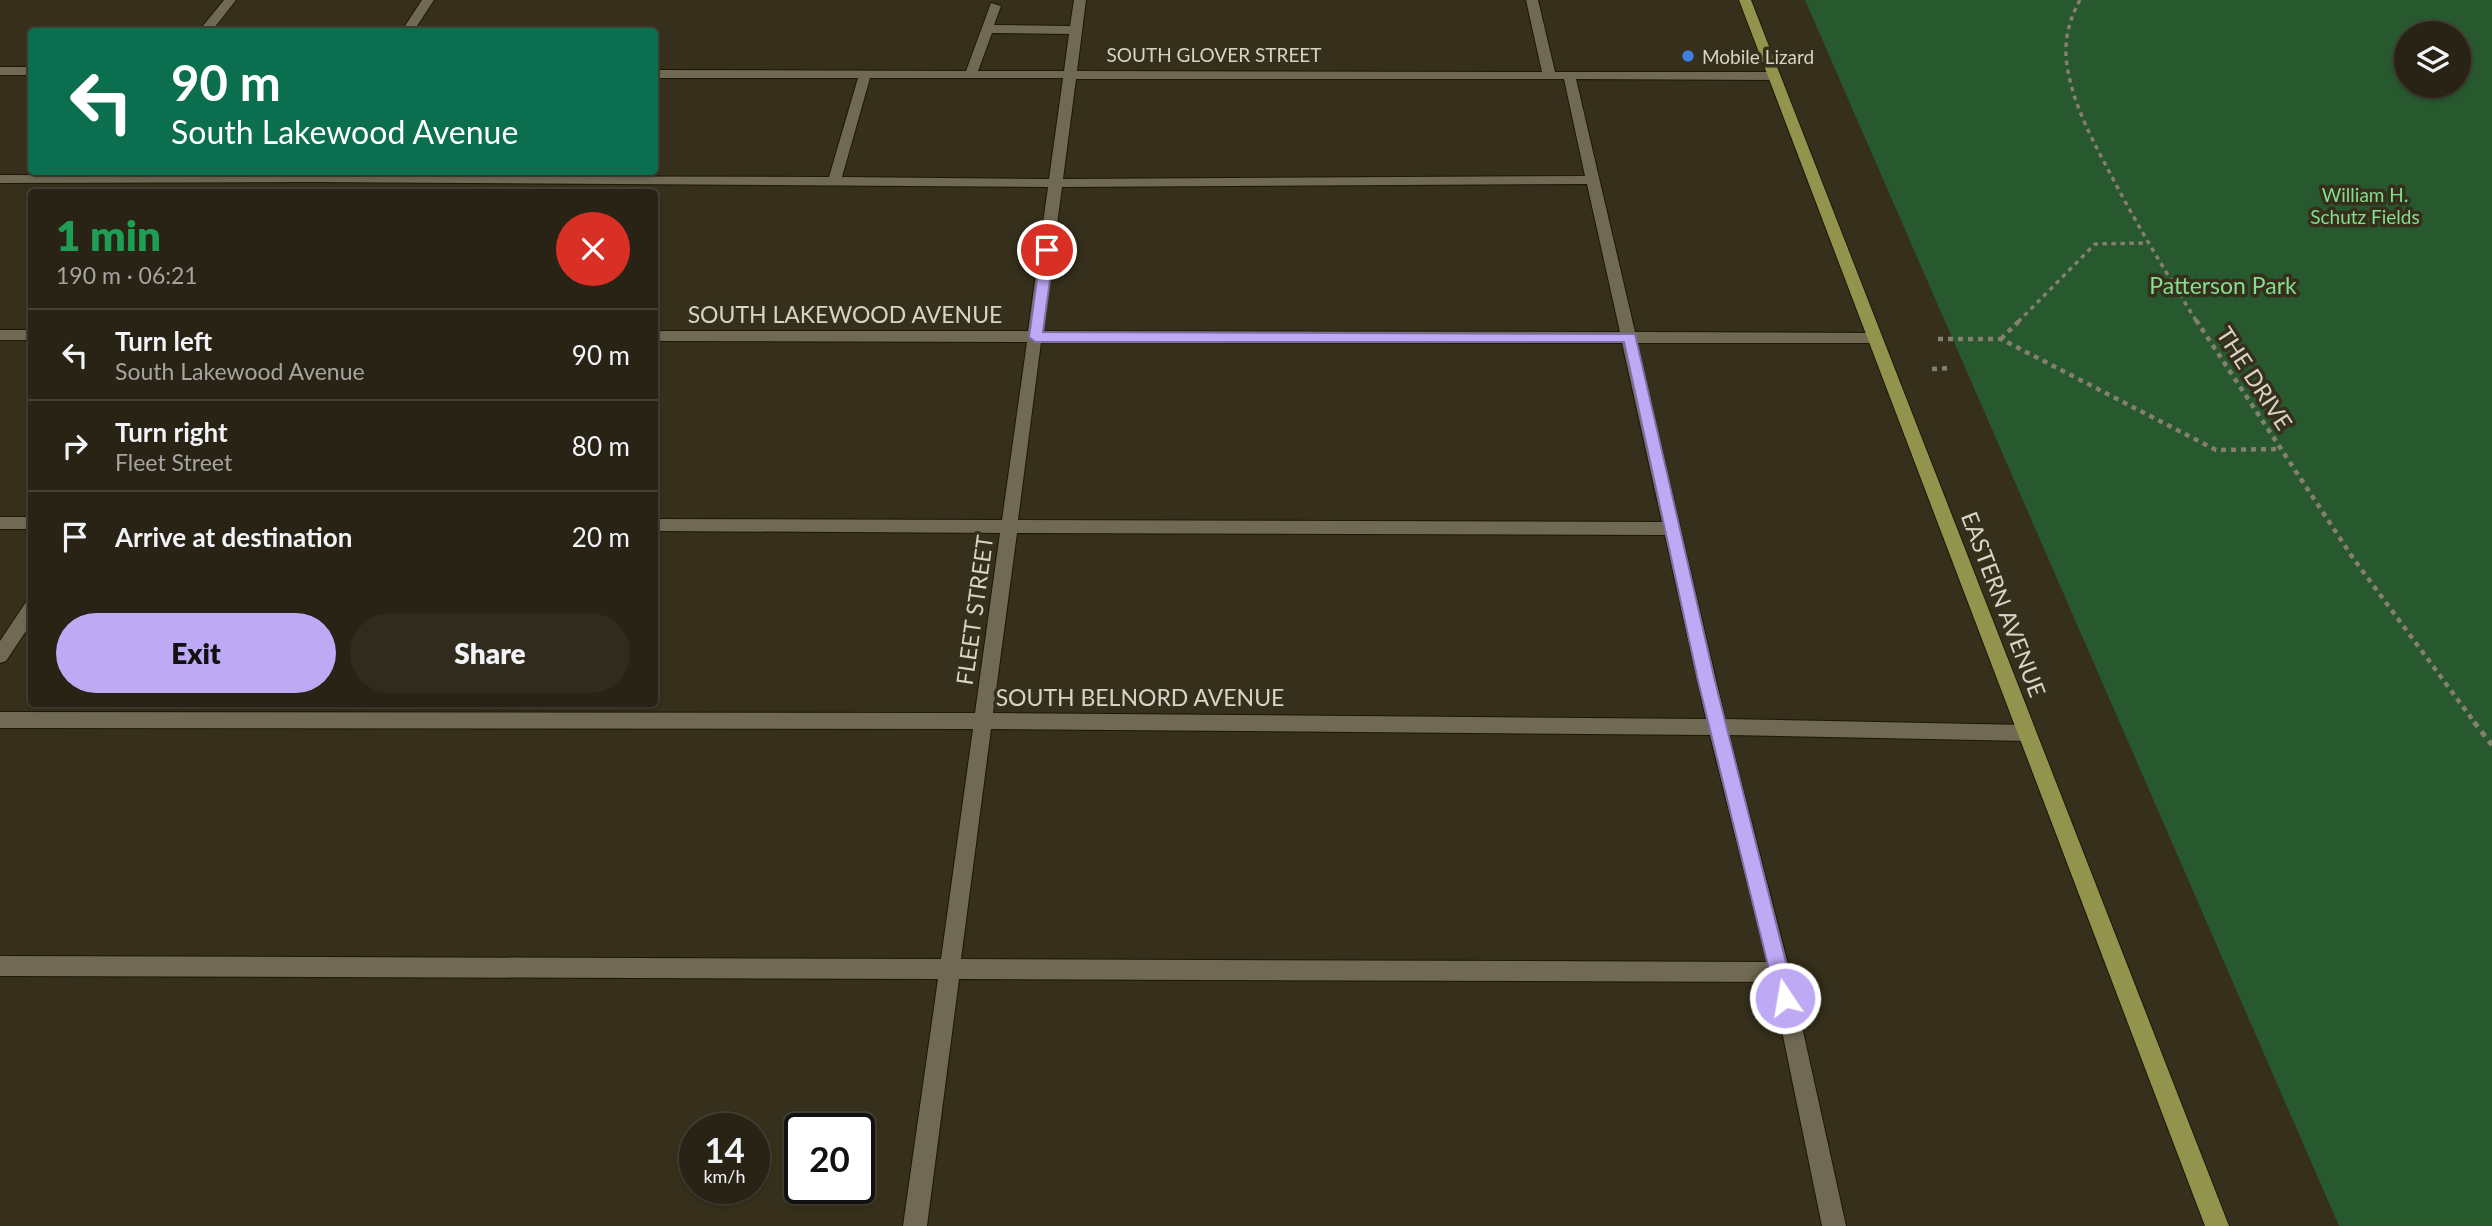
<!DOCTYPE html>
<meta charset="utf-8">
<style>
:root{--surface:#282314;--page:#302b1d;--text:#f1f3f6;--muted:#a5a4a0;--line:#444034;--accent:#bea9f4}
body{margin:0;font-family:Lato,sans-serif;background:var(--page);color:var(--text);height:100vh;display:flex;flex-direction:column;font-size:26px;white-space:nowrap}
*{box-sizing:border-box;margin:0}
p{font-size:23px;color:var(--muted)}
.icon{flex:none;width:38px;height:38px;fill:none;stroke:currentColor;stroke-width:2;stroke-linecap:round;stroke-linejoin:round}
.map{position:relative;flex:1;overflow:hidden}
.details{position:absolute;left:28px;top:189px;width:630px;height:518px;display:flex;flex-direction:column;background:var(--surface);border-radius:7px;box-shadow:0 2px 5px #0004,0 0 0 2px var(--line)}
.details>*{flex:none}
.top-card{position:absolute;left:28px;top:28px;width:630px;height:147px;border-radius:7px;box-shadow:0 2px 5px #0004,0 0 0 2px var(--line);background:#0b6e4f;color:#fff;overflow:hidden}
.fabs{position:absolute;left:2394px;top:21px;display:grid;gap:14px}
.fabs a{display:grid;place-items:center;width:77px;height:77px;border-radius:50%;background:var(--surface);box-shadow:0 2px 5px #0004,0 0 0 2px var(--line);font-size:35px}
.speed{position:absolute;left:679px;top:1113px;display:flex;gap:14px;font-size:35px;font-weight:700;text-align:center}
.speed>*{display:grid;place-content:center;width:91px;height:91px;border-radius:50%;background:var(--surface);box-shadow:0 2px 5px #0004,0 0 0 2px var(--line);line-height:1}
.speed small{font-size:18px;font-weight:400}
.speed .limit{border:4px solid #111;border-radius:10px;background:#fff;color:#111}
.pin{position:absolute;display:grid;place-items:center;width:60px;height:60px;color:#fff;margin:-30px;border:4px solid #fff;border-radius:50%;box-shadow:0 2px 7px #0007}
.me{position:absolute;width:77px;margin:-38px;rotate:348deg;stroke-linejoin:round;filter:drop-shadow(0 0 5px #0008)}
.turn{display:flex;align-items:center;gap:24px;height:147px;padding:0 28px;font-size:32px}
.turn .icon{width:91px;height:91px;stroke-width:2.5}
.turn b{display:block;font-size:49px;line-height:60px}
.round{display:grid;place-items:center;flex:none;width:74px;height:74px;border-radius:37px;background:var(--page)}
.summary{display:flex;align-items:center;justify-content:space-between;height:119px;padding:0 28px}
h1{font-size:42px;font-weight:800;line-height:52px;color:#1e9e55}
.cta{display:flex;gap:14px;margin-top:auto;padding:14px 28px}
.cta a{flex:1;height:80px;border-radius:42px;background:var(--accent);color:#111;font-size:28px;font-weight:800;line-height:80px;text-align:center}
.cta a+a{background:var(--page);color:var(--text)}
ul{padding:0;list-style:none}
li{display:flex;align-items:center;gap:21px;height:91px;padding:0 28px;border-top:2px solid var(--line)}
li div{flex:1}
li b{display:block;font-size:26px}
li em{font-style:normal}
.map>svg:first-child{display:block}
.green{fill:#27582e;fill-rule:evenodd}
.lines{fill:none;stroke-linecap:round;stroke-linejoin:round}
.minor-casing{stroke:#1d1704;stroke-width:2}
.major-casing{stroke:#1d1704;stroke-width:2}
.path-far2{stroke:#847f6f;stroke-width:3.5;stroke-dasharray:4.5 4.5;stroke-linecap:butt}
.path-far1{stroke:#847f6f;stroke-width:4.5;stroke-dasharray:5 5;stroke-linecap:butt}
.path{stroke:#847f6f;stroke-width:5;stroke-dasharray:6 6;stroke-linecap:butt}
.minor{fill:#706954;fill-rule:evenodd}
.major{fill:#92934c;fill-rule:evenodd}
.route{fill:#bea9f4;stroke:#7c6e9f;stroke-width:2}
.shop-dot{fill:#3f7fe0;stroke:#352f1b;stroke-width:2.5}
.labels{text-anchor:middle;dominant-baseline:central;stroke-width:7;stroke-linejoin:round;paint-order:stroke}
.far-street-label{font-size:19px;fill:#d7d3c7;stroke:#352f1b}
.far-poi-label{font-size:19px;fill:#d7d3c7;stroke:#352f1b;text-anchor:start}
.far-park-label{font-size:19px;fill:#83de8f;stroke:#352f1b}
.park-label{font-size:23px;fill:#83de8f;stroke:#352f1b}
.street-label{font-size:23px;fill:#d7d3c7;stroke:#352f1b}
</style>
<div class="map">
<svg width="2492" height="1226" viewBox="0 0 2492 1226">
<rect width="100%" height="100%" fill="#352f1b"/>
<!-- green -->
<path class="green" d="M 1805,0 L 2492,0 L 2492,1226 L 2339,1226 ZM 2406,33 L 2459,33 L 2459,86 L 2406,86 Z"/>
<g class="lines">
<defs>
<path id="minor" d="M 224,0 L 236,0 L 211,32 L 198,32 Z
M 422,0 L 434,0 L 413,32 L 401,32 Z
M 1074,0 L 1086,0 L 1077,71 L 1542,72 L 1526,0 L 1538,0 L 1555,72 L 1774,72 L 1780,76 L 1774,80 L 1576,79 L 1635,332 L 1875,333 L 1882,338 L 1875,343 L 1637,343 L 1725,719 L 2027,725 L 2034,727 L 2036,733 L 2034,739 L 2027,741 L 1729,735 L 1790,972 L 1846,1226 L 1822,1226 L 1772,982 L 959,979 L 927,1226 L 903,1226 L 938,979 L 0,976 L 0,956 L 941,959 L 973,729 L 0,728 L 0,712 L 975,713 L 1000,533 L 654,531 L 654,519 L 1002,520 L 1027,342 L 654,341 L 654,331 L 1028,331 L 1048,187 L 312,182 L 0,183 L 0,175 L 829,177 L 858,78 L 654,78 L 654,70 L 966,71 L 991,3 L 1001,6 L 994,25 L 1070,26 ZM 992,33 L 1069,34 L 1064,71 L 978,71 ZM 870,78 L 1063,78 L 1049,179 L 842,177 ZM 1076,79 L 1564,79 L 1585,176 L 1063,179 ZM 1587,184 L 1620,332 L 1043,331 L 1062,187 ZM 1041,342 L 1622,343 L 1662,522 L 1018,520 ZM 1017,533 L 1665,535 L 1706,719 L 993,713 ZM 991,729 L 1710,735 L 1767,962 L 961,959 Z
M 0,67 L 32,67 L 32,75 L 0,75 Z
M 0,330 L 32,330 L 32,340 L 0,340 Z
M 0,517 L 32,517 L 32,529 L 0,529 Z
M 32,600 L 32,622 L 6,661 L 0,663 L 0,641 L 26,602 Z"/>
<path id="major" d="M 1739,0 L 1751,0 L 2229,1226 L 2205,1226 Z"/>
</defs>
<!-- minor casing -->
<use href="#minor" class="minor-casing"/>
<!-- major casing -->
<use href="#major" class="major-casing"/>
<!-- path-far2 -->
<path class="path-far2" d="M 2080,0 C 2070,18 2065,36 2066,57 C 2070,100 2092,139 2112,177 C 2138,227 2167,274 2197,322
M 2018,322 L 2095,244 L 2147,243"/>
<!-- path-far1 -->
<path class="path-far1" d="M 2196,320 L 2353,558 L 2475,723
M 1938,339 L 2001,339 L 2216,450 L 2279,449
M 2001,339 L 2020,320
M 1932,369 L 1950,368"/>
<!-- path -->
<path class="path" d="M 2474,722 L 2492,745"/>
<!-- minor -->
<use href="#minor" class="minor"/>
<!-- major -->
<use href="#major" class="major"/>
</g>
<!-- route -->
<path class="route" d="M 1047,246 L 1054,250 L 1043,332 L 1635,334 L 1715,681 L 1795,998 L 1792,1004 L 1785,1007 L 1778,1004 L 1776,998 L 1698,681 L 1624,342 L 1035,342 L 1029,337 L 1041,250 Z"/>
<!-- markers -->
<circle class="shop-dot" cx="1688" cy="56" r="7"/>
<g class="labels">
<!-- far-street labels -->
<g class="far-street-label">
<text x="1214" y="54">SOUTH GLOVER STREET</text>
</g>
<!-- far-poi labels -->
<g class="far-poi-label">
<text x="1702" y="56">Mobile Lizard</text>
</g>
<!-- far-park labels -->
<g class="far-park-label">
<text x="2365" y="194">William H.<tspan x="2365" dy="22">Schutz Fields</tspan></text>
</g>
<!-- park labels -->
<g class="park-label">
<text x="2223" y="285">Patterson Park</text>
</g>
<!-- street labels -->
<g class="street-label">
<text x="845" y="314">SOUTH LAKEWOOD AVENUE</text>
<text transform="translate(2255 378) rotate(57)">THE DRIVE</text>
<text transform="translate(2004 604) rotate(69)">EASTERN AVENUE</text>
<text transform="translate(974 610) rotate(-82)">FLEET STREET</text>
<text x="1140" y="697">SOUTH BELNORD AVENUE</text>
</g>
</g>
</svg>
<div class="fabs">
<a><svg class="icon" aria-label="layers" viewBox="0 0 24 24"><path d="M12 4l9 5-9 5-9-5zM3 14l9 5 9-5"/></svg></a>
</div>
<div class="speed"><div>14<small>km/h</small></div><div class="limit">20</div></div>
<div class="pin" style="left:1047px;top:250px;background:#d93025"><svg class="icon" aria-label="arrive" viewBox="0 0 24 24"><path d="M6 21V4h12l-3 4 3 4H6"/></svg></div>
<svg class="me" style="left:1785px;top:998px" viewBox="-20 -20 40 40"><circle r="17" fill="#bea9f4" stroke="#fff" stroke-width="3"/><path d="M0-11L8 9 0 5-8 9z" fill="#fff"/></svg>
<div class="top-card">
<div class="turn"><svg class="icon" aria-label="left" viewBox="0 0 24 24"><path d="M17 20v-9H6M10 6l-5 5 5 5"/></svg><div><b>90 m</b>South Lakewood Avenue</div></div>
</div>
<section class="details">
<div class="summary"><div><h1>1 min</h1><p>190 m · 06:21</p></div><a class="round" style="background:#d93025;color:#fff"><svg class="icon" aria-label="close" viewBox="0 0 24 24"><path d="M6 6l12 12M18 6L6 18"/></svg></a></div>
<ul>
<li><svg class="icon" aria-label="left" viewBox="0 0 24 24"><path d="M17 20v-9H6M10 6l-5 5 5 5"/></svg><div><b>Turn left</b><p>South Lakewood Avenue</p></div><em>90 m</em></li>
<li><svg class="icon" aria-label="right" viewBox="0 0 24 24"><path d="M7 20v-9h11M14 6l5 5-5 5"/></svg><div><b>Turn right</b><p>Fleet Street</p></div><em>80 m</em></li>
<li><svg class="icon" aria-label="arrive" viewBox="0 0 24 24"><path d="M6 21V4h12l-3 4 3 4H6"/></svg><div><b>Arrive at destination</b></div><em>20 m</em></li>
</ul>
<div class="cta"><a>Exit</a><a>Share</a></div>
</section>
</div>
